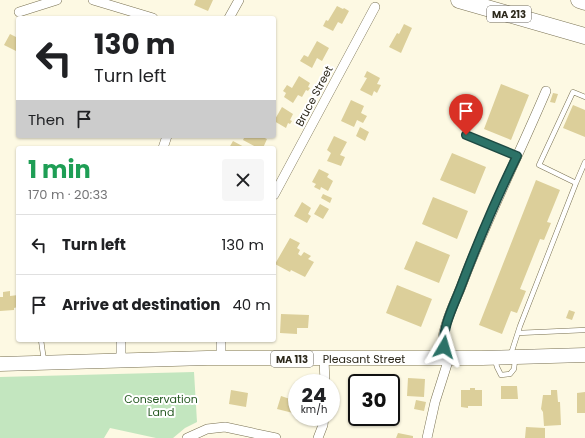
<!DOCTYPE html>
<meta charset="utf-8">
<style>
:root{--surface:#fff;--page:#f6f6f6;--text:#202124;--muted:#757577;--line:#e0e0e0}
body{margin:0;font-family:Poppins,sans-serif;background:var(--page);color:var(--text);height:100vh;display:flex;flex-direction:column;font-size:15px;white-space:nowrap}
*{box-sizing:border-box;margin:0}
p{font-size:13px;color:var(--muted)}
.icon{flex:none;width:22px;height:22px;fill:none;stroke:currentColor;stroke-width:2;stroke-linecap:round;stroke-linejoin:round}
.map{position:relative;flex:1;overflow:hidden}
.panel{position:absolute;left:16px;top:146px;width:260px;height:196px;display:flex;flex-direction:column;background:var(--surface);border-radius:4px;box-shadow:0 1px 3px #0004}
.panel>*{flex:none}
.banner{position:absolute;left:16px;top:16px;width:260px;height:122px;border-radius:4px;box-shadow:0 1px 3px #0004;background:#fff;color:var(--text);overflow:hidden}
.speed{position:absolute;left:288px;top:374px;display:flex;gap:8px;font-size:20px;font-weight:700;text-align:center}
.speed>*{display:grid;place-content:center;width:52px;height:52px;border-radius:50%;background:var(--surface);box-shadow:0 1px 3px #0004;line-height:1}
.speed small{font-size:10px;font-weight:400}
.speed .limit{border:2px solid #111;border-radius:6px;background:#fff;color:#111}
.pin{position:absolute;display:grid;place-items:center;width:34px;height:34px;color:#fff;margin:-41px -17px;border-radius:50% 50% 50% 0;rotate:-45deg;box-shadow:0 0 4px #0007}
.pin .icon{rotate:45deg}
.me{position:absolute;width:44px;margin:-22px;rotate:7deg;stroke-linejoin:round;filter:drop-shadow(0 0 3px #0008)}
.turn{display:flex;align-items:center;gap:14px;height:84px;padding:0 12px;font-size:18px}
.turn .icon{width:52px;height:52px;stroke-width:2.5}
.turn b{display:block;font-size:28px;line-height:34px}
.then{display:flex;align-items:center;height:38px;padding:0 12px;background:#0003;gap:8px;font-size:15px}
.round{display:grid;place-items:center;flex:none;width:42px;height:42px;border-radius:4px;background:var(--page)}
.summary{display:flex;align-items:center;justify-content:space-between;height:68px;padding:0 12px}
h1{font-size:24px;font-weight:700;line-height:30px;color:#1e9e55}
ul{padding:0;list-style:none}
li{display:flex;align-items:center;gap:12px;height:60px;padding:0 12px;border-top:1px solid var(--line)}
li div{flex:1}
li b{display:block;font-size:15px}
li em{font-style:normal}
.map>svg:first-child{display:block}
.green{fill:#c3e6bf}
.building{fill:#dccf9a}
.lines{fill:none;stroke-linecap:round;stroke-linejoin:round}
.lane-casing{stroke:#787051;stroke-width:5.5}
.street-casing{stroke:#787051;stroke-width:10}
.primary-casing{stroke:#787051;stroke-width:15}
.highway-casing{stroke:#787051;stroke-width:17}
.lane{stroke:#fff;stroke-width:4.5}
.street{stroke:#fff;stroke-width:9}
.primary{stroke:#fff;stroke-width:14}
.highway{stroke:#fff;stroke-width:16}
.route-casing{stroke:#1d4a43;stroke-width:10}
.route{stroke:#2c7267;stroke-width:7}
.labels{text-anchor:middle;dominant-baseline:central;stroke-width:4;stroke-linejoin:round;paint-order:stroke}
.shield{fill:#fff;stroke:#6c6960;stroke-width:1}
.shield-label{font-size:10px;font-weight:bold;fill:#2d291c}
.street-label{font-size:11px;fill:#2d291c;stroke:#fff}
.park-label{font-size:11px;fill:#265922;stroke:#fff}
</style>
<div class="map">
<svg width="585" height="438" viewBox="0 0 585 438">
<rect width="100%" height="100%" fill="#fdf9e3"/>
<!-- green -->
<path class="green" d="M 194,372 L 197,422 L 185,428 L 173,438 L 156,438 L 110,428 L 104,438 L 0,438 L 0,377 Z"/>
<!-- building -->
<path class="building" d="M 196,0 L 213,0 L 208,11 L 194,5 Z
M 337,6 L 343,9 L 344,8 L 349,11 L 342,24 L 338,22 L 333,31 L 323,26 L 326,20 L 328,21 Z
M 404,24 L 412,28 L 401,53 L 389,47 L 397,33 L 399,34 Z
M 10,34 L 18,38 L 18,52 L 4,45 Z
M 317,41 L 329,48 L 322,61 L 317,58 L 312,68 L 300,61 L 304,55 L 308,57 Z
M 367,71 L 380,78 L 377,84 L 381,85 L 377,93 L 374,91 L 372,96 L 360,90 L 367,78 L 364,77 Z
M 299,76 L 310,83 L 308,87 L 310,88 L 308,91 L 306,90 L 302,97 L 298,95 L 293,103 L 284,97 L 286,93 L 283,91 L 287,85 L 292,88 Z
M 501,84 L 529,95 L 511,140 L 484,129 Z
M 553,93 L 558,94 L 555,103 L 550,102 Z
M 351,100 L 364,106 L 361,113 L 367,116 L 363,123 L 357,120 L 354,127 L 341,121 Z
M 573,105 L 585,110 L 585,137 L 563,128 Z
M 282,107 L 293,114 L 290,120 L 292,121 L 290,124 L 288,123 L 286,128 L 274,121 Z
M 360,127 L 369,132 L 365,141 L 356,136 Z
M 245,136 L 260,136 L 267,139 L 263,148 L 258,148 L 243,140 Z
M 334,136 L 347,142 L 340,155 L 345,157 L 341,166 L 327,161 L 331,153 L 327,150 Z
M 233,141 L 246,148 L 229,148 Z
M 452,153 L 486,167 L 475,194 L 440,180 Z
M 319,169 L 329,174 L 327,177 L 333,181 L 328,191 L 321,187 L 320,190 L 314,187 L 316,184 L 312,182 Z
M 536,180 L 560,190 L 547,222 L 551,223 L 544,240 L 540,239 L 520,289 L 526,291 L 517,313 L 511,311 L 502,334 L 479,325 Z
M 323,194 L 332,198 L 330,203 L 321,198 Z
M 433,197 L 468,211 L 457,239 L 422,224 Z
M 302,202 L 311,208 L 308,214 L 311,216 L 307,223 L 294,216 Z
M 320,204 L 329,209 L 323,219 L 314,214 Z
M 290,238 L 300,243 L 297,248 L 300,250 L 298,254 L 301,256 L 304,252 L 311,256 L 308,259 L 314,262 L 305,277 L 291,270 L 290,272 L 275,264 Z
M 416,241 L 450,255 L 439,283 L 404,269 Z
M 397,285 L 432,299 L 421,327 L 386,313 Z
M 10,291 L 10,296 L 18,295 L 18,307 L 14,308 L 14,310 L 0,311 L 0,297 L 3,297 L 3,292 Z
M 569,310 L 575,312 L 572,320 L 566,318 Z
M 281,314 L 309,315 L 308,328 L 297,328 L 297,334 L 280,333 Z
M 408,378 L 425,379 L 424,397 L 407,396 Z
M 501,386 L 517,386 L 518,399 L 501,399 Z
M 470,388 L 475,388 L 475,390 L 482,390 L 482,406 L 468,406 L 468,408 L 461,407 L 461,390 L 470,390 Z
M 231,390 L 248,393 L 246,407 L 229,404 Z
M 551,390 L 557,390 L 558,402 L 560,402 L 561,425 L 544,426 L 543,412 L 541,409 L 543,395 L 551,395 Z
M 585,392 L 585,413 L 577,413 L 577,393 Z
M 281,396 L 296,401 L 293,413 L 277,409 Z
M 353,398 L 357,399 L 357,417 L 351,417 Z
M 416,400 L 426,402 L 424,411 L 414,409 Z
M 526,427 L 545,428 L 545,438 L 525,438 Z
M 398,433 L 413,436 L 413,438 L 396,438 Z"/>
<g class="lines">
<defs>
<path id="lane" d="M 466,135 L 517,156
M 576,183 L 585,162
M 518,333 L 585,330
M 41,340 L 44,361
M 511,354 L 520,326 L 576,183 L 539,165 L 573,92 L 585,97
M 495,360 L 497,367 L 501,375 L 510,374 L 514,369 L 515,360"/>
<path id="street" d="M 93,0 L 153,18
M 19,12 L 57,0
M 229,18 L 239,0
M 163,148 L 167,136
M 274,195 L 375,7
M 121,340 L 121,360
M 221,340 L 221,359
M 324,359 L 325,383
M 187,438 L 207,429 L 225,427 L 276,438
M 318,438 L 323,425 L 324,417
M 427,438 L 435,402 L 449,358 C 446,352 442,346 443,339 C 443,326 456,299 461,287 C 486,220 518,157 546,91"/>
<path id="primary" d="M 0,364 L 207,358 L 482,358 L 585,355"/>
<path id="highway" d="M 459,0 L 585,36
M 579,0 L 585,2"/>
</defs>
<!-- lane casing -->
<use href="#lane" class="lane-casing"/>
<!-- street casing -->
<use href="#street" class="street-casing"/>
<!-- primary casing -->
<use href="#primary" class="primary-casing"/>
<!-- highway casing -->
<use href="#highway" class="highway-casing"/>
<!-- lane -->
<use href="#lane" class="lane"/>
<!-- street -->
<use href="#street" class="street"/>
<!-- primary -->
<use href="#primary" class="primary"/>
<!-- highway -->
<use href="#highway" class="highway"/>
</g>
<g class="lines">
<defs>
<path id="route" d="M 444,347 C 442,328 453,307 460,289 C 477,244 496,199 517,156 L 466,135"/>
</defs>
<!-- route casing -->
<use href="#route" class="route-casing"/>
<!-- route -->
<use href="#route" class="route"/>
</g>
<g class="labels">
<!-- shield labels -->
<g class="shield">
<rect x="487" y="6" width="44" height="16" rx="3"/>
<rect x="271" y="351" width="42" height="16" rx="3"/>
</g>
<g class="shield-label">
<text x="509" y="14">MA 213</text>
<text x="292" y="359">MA 113</text>
</g>
<!-- street labels -->
<g class="street-label">
<text transform="translate(314 96) rotate(-62)">Bruce Street</text>
<text x="364" y="359">Pleasant Street</text>
</g>
<!-- park labels -->
<g class="park-label">
<text x="161" y="399">Conservation<tspan x="161" dy="13">Land</tspan></text>
</g>
</g>
</svg>
<div class="speed"><div>24<small>km/h</small></div><div class="limit">30</div></div>
<div class="pin" style="left:466px;top:135px;background:#d93025"><svg class="icon" aria-label="arrive" viewBox="0 0 24 24"><path d="M6 21V4h12l-3 4 3 4H6"/></svg></div>
<svg class="me" style="left:444px;top:347px" viewBox="-20 -20 40 40"><path d="M0-17L14 15 0 8-14 15z" fill="#2c7267" stroke="#fff" stroke-width="4"/></svg>
<div class="banner">
<div class="turn"><svg class="icon" aria-label="left" viewBox="0 0 24 24"><path d="M17 20v-9H6M10 6l-5 5 5 5"/></svg><div><b>130 m</b>Turn left</div></div>
<div class="then">Then<svg class="icon" aria-label="arrive" viewBox="0 0 24 24"><path d="M6 21V4h12l-3 4 3 4H6"/></svg></div>
</div>
<section class="panel">
<div class="summary"><div><h1>1 min</h1><p>170 m · 20:33</p></div><a class="round"><svg class="icon" aria-label="close" viewBox="0 0 24 24"><path d="M6 6l12 12M18 6L6 18"/></svg></a></div>
<ul>
<li><svg class="icon" aria-label="left" viewBox="0 0 24 24"><path d="M17 20v-9H6M10 6l-5 5 5 5"/></svg><div><b>Turn left</b></div><em>130 m</em></li>
<li><svg class="icon" aria-label="arrive" viewBox="0 0 24 24"><path d="M6 21V4h12l-3 4 3 4H6"/></svg><div><b>Arrive at destination</b></div><em>40 m</em></li>
</ul>
</section>
</div>
